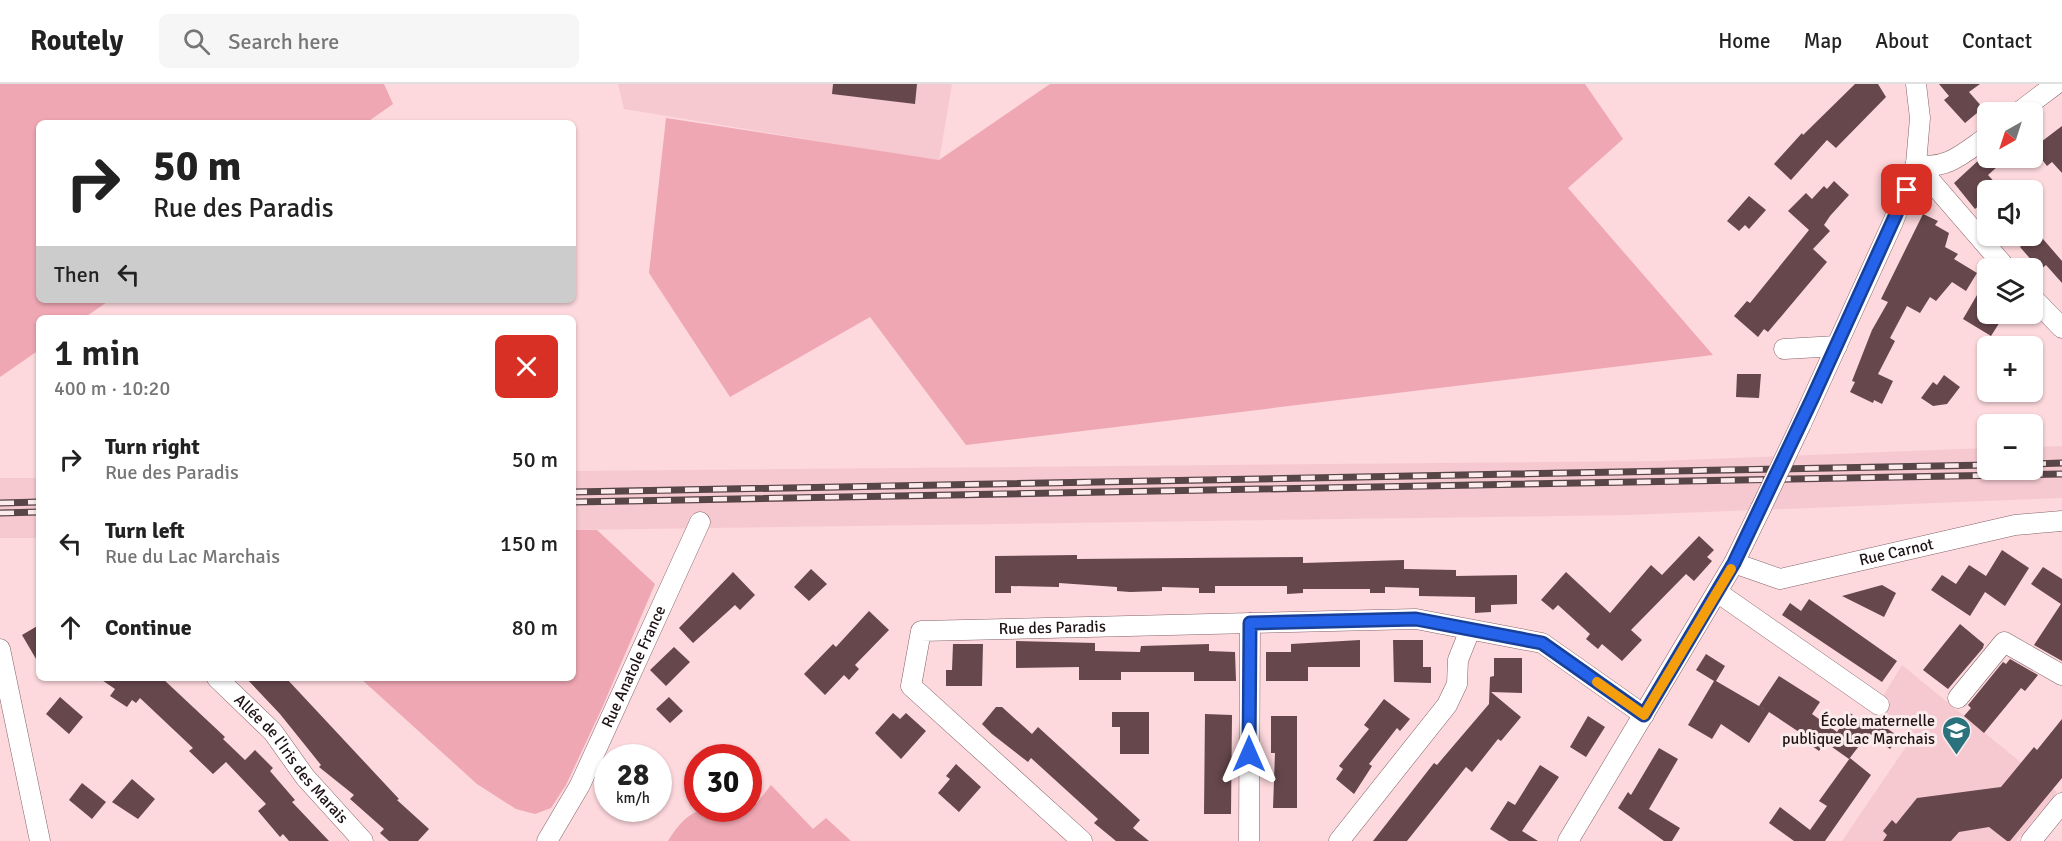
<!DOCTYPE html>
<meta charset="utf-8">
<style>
:root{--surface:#fff;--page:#f6f6f6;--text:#222;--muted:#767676;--line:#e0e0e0}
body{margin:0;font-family:Signika,sans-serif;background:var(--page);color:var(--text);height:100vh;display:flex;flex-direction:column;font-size:22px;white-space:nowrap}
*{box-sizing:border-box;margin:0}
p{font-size:20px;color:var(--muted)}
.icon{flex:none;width:33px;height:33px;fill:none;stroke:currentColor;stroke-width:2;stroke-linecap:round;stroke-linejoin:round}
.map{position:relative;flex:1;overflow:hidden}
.side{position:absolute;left:36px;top:231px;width:540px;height:366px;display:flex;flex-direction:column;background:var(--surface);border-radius:9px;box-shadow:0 2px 4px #0004}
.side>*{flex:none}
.top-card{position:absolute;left:36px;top:36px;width:540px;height:183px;border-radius:9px;box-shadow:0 2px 4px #0004;background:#fff;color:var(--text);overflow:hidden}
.needle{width:39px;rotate:219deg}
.tools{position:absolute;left:1977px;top:18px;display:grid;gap:12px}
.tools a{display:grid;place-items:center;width:66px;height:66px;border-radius:9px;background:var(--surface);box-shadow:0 2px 4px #0004;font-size:30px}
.speed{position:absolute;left:594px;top:660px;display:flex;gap:12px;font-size:30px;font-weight:700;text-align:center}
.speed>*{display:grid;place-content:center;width:78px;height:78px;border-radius:50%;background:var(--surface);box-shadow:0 2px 4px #0004;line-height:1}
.speed small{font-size:15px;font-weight:400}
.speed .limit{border:9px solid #d22;background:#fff;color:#111}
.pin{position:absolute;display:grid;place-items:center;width:51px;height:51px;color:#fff;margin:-26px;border-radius:12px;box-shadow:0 3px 9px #0006}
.me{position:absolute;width:66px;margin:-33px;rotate:0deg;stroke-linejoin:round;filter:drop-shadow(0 0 4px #0008)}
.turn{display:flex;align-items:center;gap:21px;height:126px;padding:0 18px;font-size:27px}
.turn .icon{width:78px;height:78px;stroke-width:2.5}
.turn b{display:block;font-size:42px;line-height:51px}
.then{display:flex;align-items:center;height:57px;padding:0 18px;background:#0003;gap:12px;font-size:22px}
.round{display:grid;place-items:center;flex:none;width:63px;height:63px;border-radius:9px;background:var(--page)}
.head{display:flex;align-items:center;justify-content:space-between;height:102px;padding:0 18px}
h1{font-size:36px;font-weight:600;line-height:45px}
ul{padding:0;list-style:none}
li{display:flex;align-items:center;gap:18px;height:84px;padding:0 18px}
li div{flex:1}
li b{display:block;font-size:22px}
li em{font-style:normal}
header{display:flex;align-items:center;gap:36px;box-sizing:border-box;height:84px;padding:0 30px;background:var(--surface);border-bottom:2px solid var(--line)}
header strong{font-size:28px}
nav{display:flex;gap:33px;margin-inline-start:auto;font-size:21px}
.search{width:420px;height:54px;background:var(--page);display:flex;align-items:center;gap:15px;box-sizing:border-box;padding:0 21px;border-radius:9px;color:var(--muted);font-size:22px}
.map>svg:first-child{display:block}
.built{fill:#f6c9d0}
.green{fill:#efa7b3}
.building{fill:#65474c}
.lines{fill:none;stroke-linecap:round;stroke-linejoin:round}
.minor-casing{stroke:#84646a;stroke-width:21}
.minor{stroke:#fff;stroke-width:20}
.rail-casing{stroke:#584548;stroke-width:7}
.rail{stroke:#fbebed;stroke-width:4.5;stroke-dasharray:14;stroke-linecap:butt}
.minor-bridge-casing{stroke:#84646a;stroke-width:21;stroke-linecap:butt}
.minor-bridge{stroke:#fff;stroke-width:20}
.route-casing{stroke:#184099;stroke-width:15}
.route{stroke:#2563eb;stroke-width:10}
.slow{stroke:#f59e0b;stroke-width:10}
.labels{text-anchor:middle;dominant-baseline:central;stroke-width:6;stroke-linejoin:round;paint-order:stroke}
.street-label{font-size:16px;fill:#1f1315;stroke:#fbebed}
.poi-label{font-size:16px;fill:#1f1315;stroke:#fbebed;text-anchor:end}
</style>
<header>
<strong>Routely</strong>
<div class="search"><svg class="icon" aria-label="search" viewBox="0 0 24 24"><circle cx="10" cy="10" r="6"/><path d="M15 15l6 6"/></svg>Search here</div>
<nav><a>Home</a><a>Map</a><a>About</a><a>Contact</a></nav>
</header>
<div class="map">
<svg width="2062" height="757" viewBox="0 0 2062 757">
<rect width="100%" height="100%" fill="#fdd8dd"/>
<!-- built -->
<path class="built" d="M 618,0 L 952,0 L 939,77 L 624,25 Z
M 2062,362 L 2062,414 L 1629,431 L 573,446 L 573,387 L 1658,377 L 1987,364 L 1988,386 L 2032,386 L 2033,363 Z
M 0,394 L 39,394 L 39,454 L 0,454 Z
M 1902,581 L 2057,708 L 2016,757 L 1842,757 L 1914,651 L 1876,624 Z"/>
<!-- green -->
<path class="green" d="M 0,0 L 384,0 L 393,20 L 366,39 L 39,39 L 39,216 L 110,216 L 84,234 L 39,234 L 39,266 L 0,293 Z
M 1050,0 L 1585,0 L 1623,55 L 1568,104 L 1713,271 L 966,361 L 870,233 L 730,313 L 649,189 L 666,34 L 939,76 Z
M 573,446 L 597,446 L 655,500 L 602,624 L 566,701 L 551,724 L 535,730 L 516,725 L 477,700 L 360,594 L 573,594 Z
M 771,701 L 813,745 L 826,734 L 851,757 L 668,757 C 692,718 707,724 748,724 L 749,720 L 753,724 Z"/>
<!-- building -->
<path class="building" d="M 833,0 L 917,0 L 915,20 L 832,10 Z
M 1855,0 L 1878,0 L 1886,13 L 1836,64 L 1827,56 L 1791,96 L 1774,80 L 1802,49 L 1803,51 Z
M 1939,0 L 1980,0 L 1969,8 L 1983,24 L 1965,39 L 1944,16 L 1949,12 Z
M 2062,42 L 2062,89 L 2052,78 L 2047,82 L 2033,64 Z
M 1981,74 L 2007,74 L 1988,91 L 2002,106 L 1988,106 L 1988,114 L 1975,125 L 1954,99 Z
M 1834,97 L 1849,111 L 1830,132 L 1824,141 L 1830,147 L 1813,165 L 1827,178 L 1768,248 L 1764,245 L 1758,253 L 1734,232 L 1747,217 L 1750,219 L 1809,146 L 1788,127 L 1806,109 L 1812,115 L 1824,102 L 1827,105 Z
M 1749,112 L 1766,126 L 1749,145 L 1745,141 L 1739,147 L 1727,137 Z
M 1923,130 L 1938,137 L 1935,141 L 1949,149 L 1945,163 L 1958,170 L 1954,175 L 1977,189 L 1966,207 L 1952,198 L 1936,217 L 1930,213 L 1920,229 L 1907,222 L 1890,254 L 1895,257 L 1878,290 L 1893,297 L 1882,320 L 1874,316 L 1873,319 L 1850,308 L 1855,298 L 1852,297 L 1872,246 L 1888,218 L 1881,215 Z
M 2037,148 L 2062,177 L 2062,199 L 2046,181 L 2040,186 L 2020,163 Z
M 1977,211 L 1988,217 L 1988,230 L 2005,230 L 1991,252 L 1963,235 Z
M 1737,290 L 1761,290 L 1759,314 L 1736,313 Z
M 1944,291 L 1960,303 L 1947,320 L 1933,322 L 1921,314 L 1933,298 L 1937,301 Z
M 1699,452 L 1714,466 L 1707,473 L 1712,477 L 1694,497 L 1686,490 L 1631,546 L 1642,556 L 1622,577 L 1602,560 L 1598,565 L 1586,555 L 1590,550 L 1558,521 L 1553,526 L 1541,516 L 1566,488 L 1610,529 L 1651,481 L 1662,491 Z
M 2002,466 L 2029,484 L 2005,522 L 1985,508 L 1970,532 L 1931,506 L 1942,491 L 1956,500 L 1969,481 L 1986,492 Z
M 1077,471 L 1077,475 L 1303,473 L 1303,479 L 1404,476 L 1404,485 L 1456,486 L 1456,492 L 1517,491 L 1517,520 L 1491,521 L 1491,528 L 1475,529 L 1475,513 L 1419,512 L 1419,504 L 1385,503 L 1385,509 L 1370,509 L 1370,505 L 1303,505 L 1303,509 L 1287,510 L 1287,502 L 1215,502 L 1215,509 L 1199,509 L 1199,504 L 1162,503 L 1162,507 L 1130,508 L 1117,507 L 1117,503 L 1059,499 L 1059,503 L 1011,502 L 1011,509 L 995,509 L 995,472 Z
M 2043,483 L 2062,495 L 2062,577 L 2034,561 L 2061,520 L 2031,500 Z
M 811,485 L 827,500 L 809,517 L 794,503 Z
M 733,488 L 755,511 L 740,526 L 735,521 L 693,559 L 679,544 Z
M 1882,501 L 1896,509 L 1884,533 L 1842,512 Z
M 1809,515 L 1897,577 L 1882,598 L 1782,531 L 1790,519 L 1801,527 Z
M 869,527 L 889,546 L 855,581 L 859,585 L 849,596 L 844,591 L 825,611 L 804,590 L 833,560 L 836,563 Z
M 1960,540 L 1984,560 L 1983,564 L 1948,605 L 1923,586 Z
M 39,541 L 39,580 L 22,551 Z
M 1360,556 L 1360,583 L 1308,583 L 1308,597 L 1266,597 L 1266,568 L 1291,568 L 1291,560 Z
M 1393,556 L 1423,556 L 1423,583 L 1431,583 L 1431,599 L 1394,598 Z
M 1016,557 L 1095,559 L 1095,567 L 1140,568 L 1141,562 L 1209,560 L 1209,567 L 1235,568 L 1236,597 L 1194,597 L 1194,588 L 1121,588 L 1121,596 L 1079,596 L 1079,583 L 1016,584 Z
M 953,560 L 983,560 L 982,602 L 946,602 L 946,586 L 952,586 Z
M 674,563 L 690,578 L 666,602 L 650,586 Z
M 1706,570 L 1725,582 L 1716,597 L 1764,625 L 1759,622 L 1779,592 L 1820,618 L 1812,630 L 1837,648 L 1850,629 L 1871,643 L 1881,640 L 1899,653 L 1890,665 L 1869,649 L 1849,675 L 1825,658 L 1819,667 L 1797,651 L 1799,648 L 1769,628 L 1749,659 L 1721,640 L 1712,655 L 1688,641 L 1714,597 L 1696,586 Z
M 1494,574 L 1522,574 L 1522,609 L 1491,608 L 1521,633 L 1501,657 L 1498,655 L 1472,688 L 1466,683 L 1407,757 L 1373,757 L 1434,679 L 1437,681 L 1489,620 L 1490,593 L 1494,592 Z
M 2010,575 L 2038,591 L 2025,607 L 2021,604 L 1984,649 L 1964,632 L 1971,624 L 1968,621 L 2003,578 L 2006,580 Z
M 99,594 L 162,594 L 225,653 L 223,655 L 245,676 L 255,666 L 273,684 L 270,687 L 295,716 L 292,718 L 329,757 L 289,757 L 283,750 L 280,753 L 258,727 L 266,720 L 226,678 L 213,690 L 189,667 L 193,664 L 140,614 L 136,619 L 132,616 L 127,623 L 110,612 L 115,605 Z
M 246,594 L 286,594 L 399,715 L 397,716 L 429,745 L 418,757 L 389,757 L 380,749 L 384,745 L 350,715 L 354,711 L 319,683 L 321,681 L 280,630 Z
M 60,613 L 83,633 L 69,650 L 46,630 Z
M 669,613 L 683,627 L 670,639 L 656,625 Z
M 1384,615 L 1410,635 L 1400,647 L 1397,644 L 1369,680 L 1372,682 L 1354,710 L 1336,695 L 1343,685 L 1339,682 L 1369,645 L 1364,641 Z
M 996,623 L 1002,623 L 1032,650 L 1038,643 L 1140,736 L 1133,744 L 1149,757 L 1116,757 L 1094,739 L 1098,735 L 1031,674 L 1028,678 L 992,650 L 982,640 Z
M 1112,628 L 1149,628 L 1149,670 L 1120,670 L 1120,643 L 1112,643 Z
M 893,629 L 900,635 L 906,629 L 926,647 L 901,675 L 875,649 Z
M 1205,630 L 1232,631 L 1231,730 L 1204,730 Z
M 1271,632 L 1297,632 L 1297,724 L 1273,724 L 1275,669 L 1271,669 Z
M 1588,632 L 1605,643 L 1586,673 L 1570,663 Z
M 2062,635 L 2062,694 L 2010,757 L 2007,757 L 1989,743 L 1959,748 L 1951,757 L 1883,757 L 1887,751 L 1883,747 L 1892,736 L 1896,740 L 1917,714 L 2001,703 L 2034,663 L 2037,666 Z
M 1659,664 L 1678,675 L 1649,725 L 1680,744 L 1672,757 L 1664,757 L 1618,724 L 1628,708 L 1631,711 Z
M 1850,674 L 1871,691 L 1825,757 L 1794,757 L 1769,739 L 1780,723 L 1810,746 L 1827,722 L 1819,717 Z
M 956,680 L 981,703 L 959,728 L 938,709 L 950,695 L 946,692 Z
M 1540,681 L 1559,693 L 1522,747 L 1538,757 L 1509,757 L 1490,745 L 1508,717 L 1515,721 Z
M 132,695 L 155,715 L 138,735 L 112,718 Z
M 82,699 L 106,718 L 92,735 L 69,716 Z"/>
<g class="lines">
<defs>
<g id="minor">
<path d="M 2019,28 L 2056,0"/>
<path d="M 1916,80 L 2006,184"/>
<path d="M 1916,80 C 1945,88 1965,68 1988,52"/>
<path d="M 2032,213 L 2062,244"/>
<path d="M 1784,265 L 1837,262"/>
<path d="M 1801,340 L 1893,138 L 1916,80 L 1920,34 L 1916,0"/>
<path id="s1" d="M 1734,479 L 1780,495 L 2015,441 L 2062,437"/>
<path d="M 1717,508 L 1879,621"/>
<path d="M 0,565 L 40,757"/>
<path id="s2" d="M 217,594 L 273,648 L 305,693 L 363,757"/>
<path d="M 1958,614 L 2004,558 L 2062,591"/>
<path id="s3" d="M 547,757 L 580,701 L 700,438"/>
<path id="s4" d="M 1082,757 L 911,602 L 921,547 L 1416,535 L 1542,559 L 1644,631"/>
<path d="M 1249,757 L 1250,539"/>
<path d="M 1339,757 L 1447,621 L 1457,600 L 1458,576 L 1470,546"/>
<path d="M 1568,757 L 1734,479 L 1761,424"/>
<path d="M 2031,757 L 2062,719"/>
</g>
</defs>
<!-- minor casing -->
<use href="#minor" class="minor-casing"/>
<!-- minor -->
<use href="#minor" class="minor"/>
<defs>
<path id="rail" d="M 2032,380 L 2062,379
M 573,408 L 1988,381
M 573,418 L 2062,390
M 0,419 L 39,418
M 0,429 L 39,428"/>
</defs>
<!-- rail casing -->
<use href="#rail" class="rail-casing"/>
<!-- rail -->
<use href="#rail" class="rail"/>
<defs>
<path id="minor-bridge" d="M 1761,424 L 1801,340"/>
</defs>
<!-- minor-bridge casing -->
<use href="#minor-bridge" class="minor-bridge-casing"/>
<!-- minor-bridge -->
<use href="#minor-bridge" class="minor-bridge"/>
</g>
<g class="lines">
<defs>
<path id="route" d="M 1249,670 L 1250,539 L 1416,535 L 1542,559 L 1644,631 L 1734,479 L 1812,315 L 1907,106"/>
</defs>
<!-- route casing -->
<use href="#route" class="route-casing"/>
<!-- route -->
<use href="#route" class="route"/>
<!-- slow -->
<path class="slow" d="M 1597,598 L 1644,631 L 1731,485"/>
</g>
<!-- icons -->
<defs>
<symbol id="school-pin" viewBox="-11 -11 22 30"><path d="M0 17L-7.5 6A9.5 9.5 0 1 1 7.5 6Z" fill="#2a727c" stroke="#fbebed"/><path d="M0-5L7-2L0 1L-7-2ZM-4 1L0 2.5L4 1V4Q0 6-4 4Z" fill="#fff"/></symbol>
</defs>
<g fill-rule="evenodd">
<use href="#school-pin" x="1940" y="630" width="33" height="45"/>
</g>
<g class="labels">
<!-- street labels -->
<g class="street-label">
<text stroke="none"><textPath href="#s1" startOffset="168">Rue Carnot</textPath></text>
<text stroke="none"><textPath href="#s4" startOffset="418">Rue des Paradis</textPath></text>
<text stroke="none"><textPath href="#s3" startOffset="195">Rue Anatole France</textPath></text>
<text stroke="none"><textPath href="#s2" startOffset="110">Allée de l'Iris des Marais</textPath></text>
</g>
<!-- poi labels -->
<g class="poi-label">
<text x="1935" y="637">École maternelle<tspan x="1935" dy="18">publique Lac Marchais</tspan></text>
</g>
</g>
</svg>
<div class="tools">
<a><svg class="needle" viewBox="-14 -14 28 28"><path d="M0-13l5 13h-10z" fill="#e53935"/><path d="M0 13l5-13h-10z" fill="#767676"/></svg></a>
<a><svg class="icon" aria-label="sound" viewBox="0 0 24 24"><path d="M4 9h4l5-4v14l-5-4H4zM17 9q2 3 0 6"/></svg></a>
<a><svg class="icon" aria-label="layers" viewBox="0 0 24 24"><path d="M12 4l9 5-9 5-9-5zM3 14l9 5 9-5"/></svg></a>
<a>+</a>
<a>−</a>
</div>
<div class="speed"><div>28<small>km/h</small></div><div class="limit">30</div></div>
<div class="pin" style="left:1907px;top:106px;background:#d93025"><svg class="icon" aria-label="arrive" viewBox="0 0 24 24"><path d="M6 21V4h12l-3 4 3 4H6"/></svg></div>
<svg class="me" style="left:1249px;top:670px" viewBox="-20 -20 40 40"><path d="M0-17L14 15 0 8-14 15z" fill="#2563eb" stroke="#fff" stroke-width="4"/></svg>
<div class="top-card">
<div class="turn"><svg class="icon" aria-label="right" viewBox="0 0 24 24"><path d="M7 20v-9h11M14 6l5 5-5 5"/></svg><div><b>50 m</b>Rue des Paradis</div></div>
<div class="then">Then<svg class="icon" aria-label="left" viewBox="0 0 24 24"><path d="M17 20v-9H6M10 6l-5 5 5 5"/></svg></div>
</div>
<section class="side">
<div class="head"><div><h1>1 min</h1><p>400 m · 10:20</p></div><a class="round" style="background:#d93025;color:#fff"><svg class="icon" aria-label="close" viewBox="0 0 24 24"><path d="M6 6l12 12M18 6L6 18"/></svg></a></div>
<ul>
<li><svg class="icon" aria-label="right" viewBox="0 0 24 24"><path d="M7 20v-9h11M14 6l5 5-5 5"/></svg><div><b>Turn right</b><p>Rue des Paradis</p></div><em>50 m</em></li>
<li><svg class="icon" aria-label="left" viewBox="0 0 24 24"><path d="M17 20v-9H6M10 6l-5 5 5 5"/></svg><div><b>Turn left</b><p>Rue du Lac Marchais</p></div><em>150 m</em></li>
<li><svg class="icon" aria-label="ahead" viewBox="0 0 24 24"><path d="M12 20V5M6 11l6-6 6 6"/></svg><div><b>Continue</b></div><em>80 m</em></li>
</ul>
</section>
</div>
